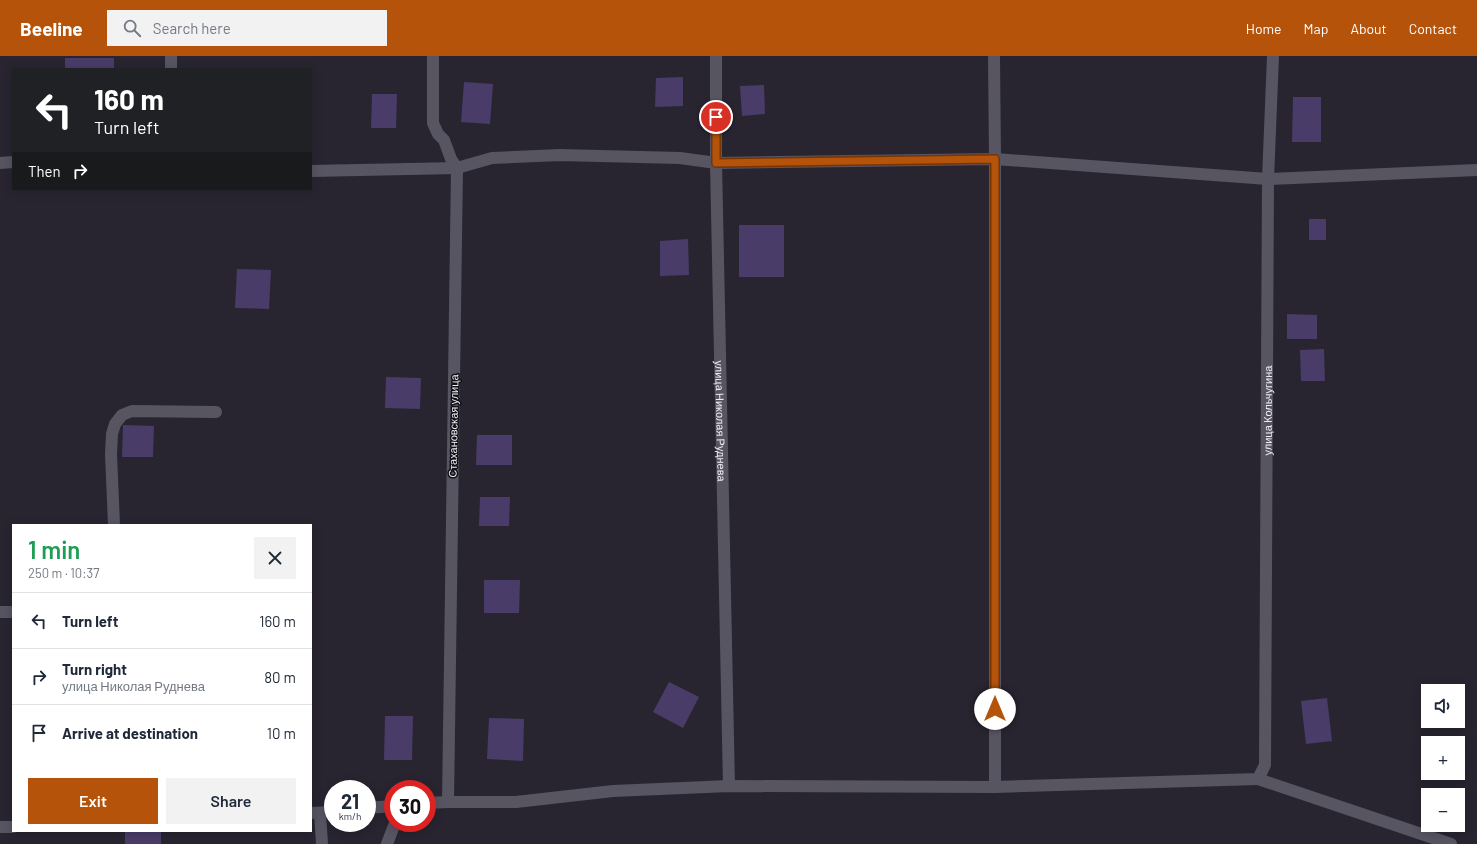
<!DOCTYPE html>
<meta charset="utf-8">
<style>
:root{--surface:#fff;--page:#f2f2f3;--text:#1f2937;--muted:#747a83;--line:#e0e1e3;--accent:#b45309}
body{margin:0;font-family:Barlow,sans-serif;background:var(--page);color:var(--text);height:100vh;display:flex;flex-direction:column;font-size:15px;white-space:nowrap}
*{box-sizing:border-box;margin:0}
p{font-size:13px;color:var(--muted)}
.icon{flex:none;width:22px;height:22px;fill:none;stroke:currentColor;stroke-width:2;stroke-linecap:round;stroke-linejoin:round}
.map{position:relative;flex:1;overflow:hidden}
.sheet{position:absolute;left:12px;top:468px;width:300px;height:308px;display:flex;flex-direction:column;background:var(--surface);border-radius:0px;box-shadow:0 2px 10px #0003}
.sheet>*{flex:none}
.top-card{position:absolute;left:12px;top:12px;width:300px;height:122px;border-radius:0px;box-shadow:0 2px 10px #0003;background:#202124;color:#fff;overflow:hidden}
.buttons{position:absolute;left:1421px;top:628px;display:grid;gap:8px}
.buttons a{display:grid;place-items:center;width:44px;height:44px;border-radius:0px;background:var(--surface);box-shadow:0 2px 10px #0003;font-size:20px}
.speed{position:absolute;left:324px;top:724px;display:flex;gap:8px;font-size:20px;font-weight:700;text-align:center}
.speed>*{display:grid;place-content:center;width:52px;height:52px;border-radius:50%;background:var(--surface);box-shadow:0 2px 10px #0003;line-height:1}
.speed small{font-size:10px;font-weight:400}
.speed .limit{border:6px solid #d22;background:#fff;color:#111}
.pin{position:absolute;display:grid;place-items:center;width:34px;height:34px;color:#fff;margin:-17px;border:2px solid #fff;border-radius:50%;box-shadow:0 1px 4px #0007}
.me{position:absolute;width:44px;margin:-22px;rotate:0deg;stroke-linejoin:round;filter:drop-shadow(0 0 3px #0008)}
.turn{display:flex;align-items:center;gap:14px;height:84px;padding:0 16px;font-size:18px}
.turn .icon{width:52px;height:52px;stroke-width:2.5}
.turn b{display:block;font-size:28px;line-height:34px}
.then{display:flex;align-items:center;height:38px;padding:0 16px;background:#0003;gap:8px;font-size:15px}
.round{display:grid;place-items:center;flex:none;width:42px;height:42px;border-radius:0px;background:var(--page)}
.headline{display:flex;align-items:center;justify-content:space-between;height:68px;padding:0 16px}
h1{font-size:24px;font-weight:600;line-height:30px;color:#1e9e55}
.button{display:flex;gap:8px;margin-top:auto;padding:8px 16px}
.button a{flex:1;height:46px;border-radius:0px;background:var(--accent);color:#fff;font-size:16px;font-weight:600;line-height:46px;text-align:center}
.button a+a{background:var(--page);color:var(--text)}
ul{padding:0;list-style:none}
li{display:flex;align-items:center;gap:12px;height:56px;padding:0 16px;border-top:1px solid var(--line)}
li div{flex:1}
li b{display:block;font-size:15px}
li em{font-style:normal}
header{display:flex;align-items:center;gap:24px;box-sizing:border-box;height:56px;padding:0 20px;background:var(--accent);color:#fff}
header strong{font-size:19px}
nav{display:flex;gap:22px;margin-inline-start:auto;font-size:14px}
.search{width:280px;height:36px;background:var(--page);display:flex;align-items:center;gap:10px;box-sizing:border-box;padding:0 14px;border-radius:0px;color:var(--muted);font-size:15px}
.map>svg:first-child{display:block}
.building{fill:#493c68}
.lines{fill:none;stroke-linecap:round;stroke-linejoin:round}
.lane{stroke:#585563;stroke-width:12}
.street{stroke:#585563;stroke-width:12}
.route-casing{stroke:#753606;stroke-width:10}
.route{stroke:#b45309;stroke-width:7}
.labels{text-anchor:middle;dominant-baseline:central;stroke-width:3;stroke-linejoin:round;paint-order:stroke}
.street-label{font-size:11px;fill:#efeef6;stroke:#100f15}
</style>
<header>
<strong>Beeline</strong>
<div class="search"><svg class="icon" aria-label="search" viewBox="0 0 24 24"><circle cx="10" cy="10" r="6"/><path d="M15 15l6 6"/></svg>Search here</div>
<nav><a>Home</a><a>Map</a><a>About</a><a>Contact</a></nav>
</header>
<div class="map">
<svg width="1477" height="788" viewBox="0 0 1477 788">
<rect width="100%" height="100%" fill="#282531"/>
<!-- building -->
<path class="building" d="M 65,2 L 114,2 L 114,13 L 65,13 Z
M 683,21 L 683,50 L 655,51 L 656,22 Z
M 464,26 L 493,28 L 490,68 L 461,66 Z
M 764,29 L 765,58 L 742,60 L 740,30 Z
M 372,38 L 397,38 L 396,72 L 371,72 Z
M 1293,41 L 1321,41 L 1321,86 L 1292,86 Z
M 1309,163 L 1326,163 L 1326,184 L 1309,184 Z
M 739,169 L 784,169 L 784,221 L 739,221 Z
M 688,183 L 689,219 L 660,220 L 660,185 Z
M 237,213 L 271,214 L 269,253 L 235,252 Z
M 1287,258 L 1317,259 L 1317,283 L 1287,283 Z
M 1324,293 L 1325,325 L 1301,325 L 1300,294 Z
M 386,321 L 421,322 L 420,353 L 385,352 Z
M 123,369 L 154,370 L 153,401 L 122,401 Z
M 477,379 L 512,379 L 512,409 L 476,409 Z
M 480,441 L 510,441 L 509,470 L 479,470 Z
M 484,524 L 520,524 L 519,557 L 484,557 Z
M 669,626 L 699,641 L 683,672 L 653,656 Z
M 1327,642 L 1332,685 L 1306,688 L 1301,645 Z
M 385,660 L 413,660 L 412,704 L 384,704 Z
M 489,662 L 524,663 L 523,705 L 487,703 Z
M 161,775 L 161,788 L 125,788 L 125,776 Z"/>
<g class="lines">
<!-- lane -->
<path class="lane" d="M 1258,723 L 1451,788"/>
<!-- street -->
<g class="street">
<path d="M 171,0 L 171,13"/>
<path d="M 433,0 L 433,67 L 438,78 L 444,84 L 451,103 L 457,112 L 448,746"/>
<path id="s1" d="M 716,0 L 716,107 L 729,730"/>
<path d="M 994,0 L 995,103 L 995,731"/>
<path d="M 0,107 L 13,106"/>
<path d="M 311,115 L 457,112 L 492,102 L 560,99 L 680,102 L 716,107 L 995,103 L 1268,123 L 1477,114"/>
<path d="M 114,469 L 111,398 L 112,378 L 115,368 L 122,359 L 132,355 L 216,356"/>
<path d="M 0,556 L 13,556"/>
<path id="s2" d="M 427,747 L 448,746 L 516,746 L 613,735 L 729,730 L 995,731 L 1258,723 L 1265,709 L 1268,123 L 1273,0"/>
<path d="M 367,752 L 393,750"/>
<path d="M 311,757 L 333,756"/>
<path d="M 320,757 L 322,788"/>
<path d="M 0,771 L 13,771"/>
<path d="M 387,788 L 395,767"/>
</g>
</g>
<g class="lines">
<defs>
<path id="route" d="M 716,61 L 716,107 L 995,103 L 995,653"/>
</defs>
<!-- route casing -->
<use href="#route" class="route-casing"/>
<!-- route -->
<use href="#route" class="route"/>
</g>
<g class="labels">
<!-- street labels -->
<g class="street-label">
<text stroke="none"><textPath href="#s2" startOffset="1202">улица Кольчугина</textPath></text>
<text stroke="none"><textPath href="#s1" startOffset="365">улица Николая Руднева</textPath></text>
<text transform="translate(453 370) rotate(-89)">Стахановская улица</text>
</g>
</g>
</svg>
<div class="buttons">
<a><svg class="icon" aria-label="sound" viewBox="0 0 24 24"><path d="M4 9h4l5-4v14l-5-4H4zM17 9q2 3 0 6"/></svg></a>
<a>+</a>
<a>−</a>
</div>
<div class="speed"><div>21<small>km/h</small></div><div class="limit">30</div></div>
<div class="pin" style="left:716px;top:61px;background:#d93025"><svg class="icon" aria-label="arrive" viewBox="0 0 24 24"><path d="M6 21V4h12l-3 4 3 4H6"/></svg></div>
<svg class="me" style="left:995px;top:653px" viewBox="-20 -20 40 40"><circle r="19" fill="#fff"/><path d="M0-13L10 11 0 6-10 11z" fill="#b45309"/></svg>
<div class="top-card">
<div class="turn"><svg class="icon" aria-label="left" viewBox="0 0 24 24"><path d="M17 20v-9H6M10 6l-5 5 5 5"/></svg><div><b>160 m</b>Turn left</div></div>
<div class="then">Then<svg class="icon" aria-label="right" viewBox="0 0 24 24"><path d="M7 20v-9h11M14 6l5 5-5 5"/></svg></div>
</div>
<section class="sheet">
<div class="headline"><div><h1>1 min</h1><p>250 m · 10:37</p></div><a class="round"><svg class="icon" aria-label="close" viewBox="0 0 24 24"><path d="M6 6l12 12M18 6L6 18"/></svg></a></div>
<ul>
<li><svg class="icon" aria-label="left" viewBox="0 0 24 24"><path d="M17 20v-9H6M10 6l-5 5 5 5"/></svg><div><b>Turn left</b></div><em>160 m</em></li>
<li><svg class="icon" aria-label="right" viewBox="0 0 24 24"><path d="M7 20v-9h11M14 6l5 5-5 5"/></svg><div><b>Turn right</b><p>улица Николая Руднева</p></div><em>80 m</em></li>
<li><svg class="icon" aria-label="arrive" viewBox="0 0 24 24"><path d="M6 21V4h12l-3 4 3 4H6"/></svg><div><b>Arrive at destination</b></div><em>10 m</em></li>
</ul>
<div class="button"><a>Exit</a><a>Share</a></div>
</section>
</div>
